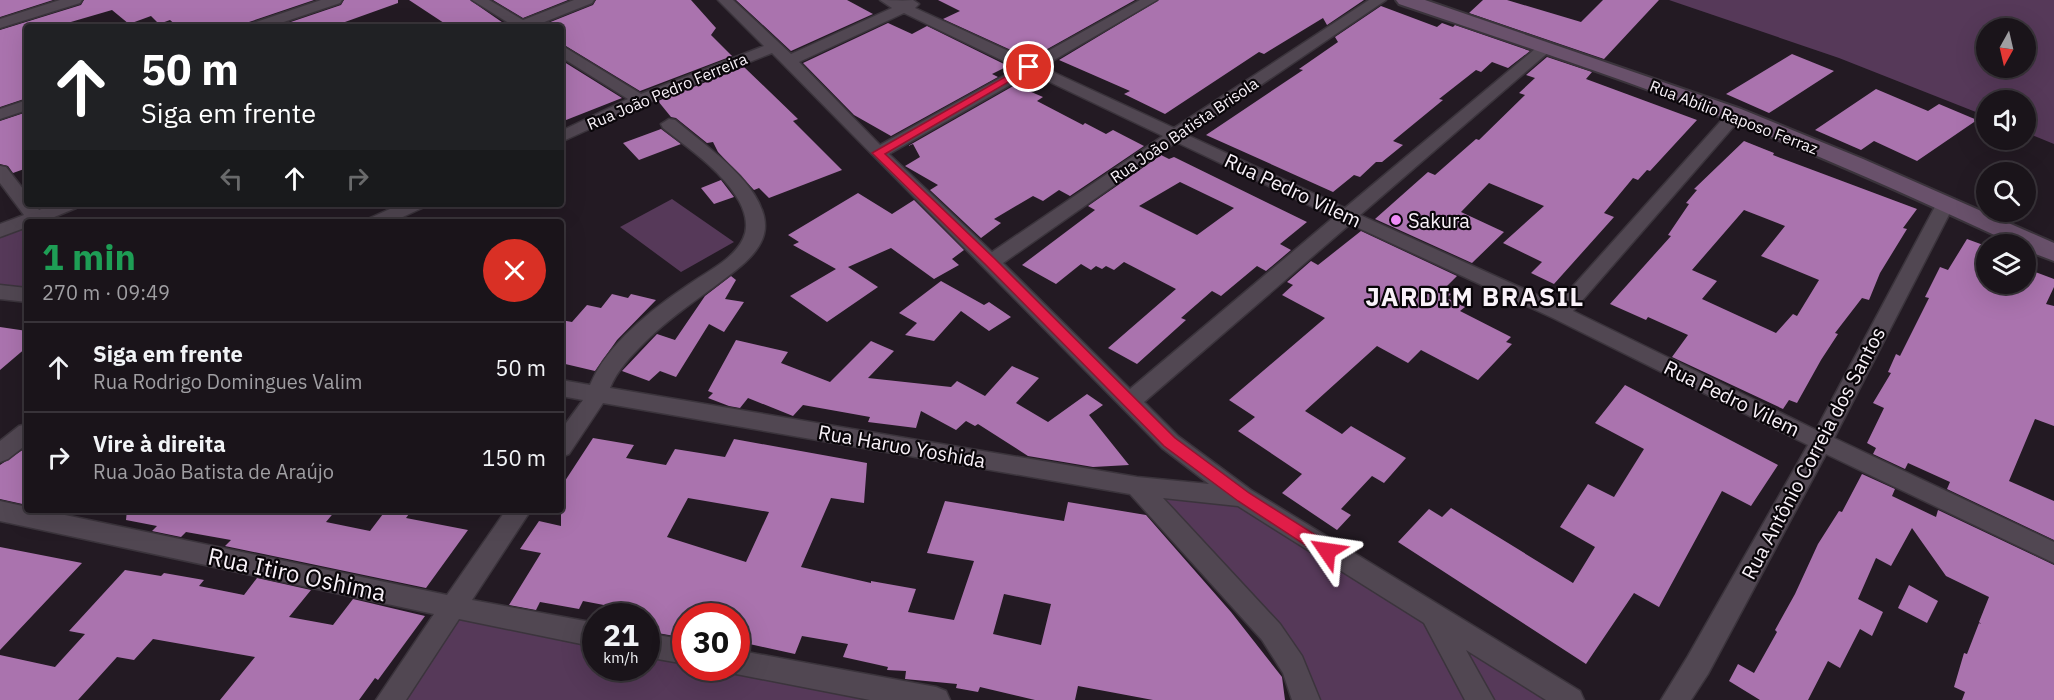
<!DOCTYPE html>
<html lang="pt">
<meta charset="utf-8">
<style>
:root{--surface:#1a141a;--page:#272127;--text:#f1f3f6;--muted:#9f9ea2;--line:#383339}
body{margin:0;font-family:"IBM Plex Sans",sans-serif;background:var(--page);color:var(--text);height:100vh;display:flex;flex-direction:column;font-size:22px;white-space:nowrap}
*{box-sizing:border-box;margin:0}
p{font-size:20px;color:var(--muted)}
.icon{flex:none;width:33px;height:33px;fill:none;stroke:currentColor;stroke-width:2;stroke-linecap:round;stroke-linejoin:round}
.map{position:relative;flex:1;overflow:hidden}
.side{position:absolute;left:24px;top:219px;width:540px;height:294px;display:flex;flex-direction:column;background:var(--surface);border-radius:6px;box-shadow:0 6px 24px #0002,0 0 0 2px var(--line)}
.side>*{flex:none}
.guide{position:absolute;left:24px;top:24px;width:540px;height:183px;border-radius:6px;box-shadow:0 6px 24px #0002,0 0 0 2px var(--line);background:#202124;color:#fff;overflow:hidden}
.needle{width:39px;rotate:188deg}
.buttons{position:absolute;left:1976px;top:18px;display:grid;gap:12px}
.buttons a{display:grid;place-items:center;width:60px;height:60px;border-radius:50%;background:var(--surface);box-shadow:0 6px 24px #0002,0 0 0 2px var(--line);font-size:30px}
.speed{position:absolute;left:582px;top:603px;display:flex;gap:12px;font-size:30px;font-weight:700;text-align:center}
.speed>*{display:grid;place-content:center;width:78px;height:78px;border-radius:50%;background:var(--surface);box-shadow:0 6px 24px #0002,0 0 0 2px var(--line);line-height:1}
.speed small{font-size:15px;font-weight:400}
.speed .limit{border:9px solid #d22;background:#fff;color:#111}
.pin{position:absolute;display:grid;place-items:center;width:51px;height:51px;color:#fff;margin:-26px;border:3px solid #fff;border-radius:50%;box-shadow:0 2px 6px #0007}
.me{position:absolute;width:66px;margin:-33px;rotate:302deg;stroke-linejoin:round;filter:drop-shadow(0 0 4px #0008)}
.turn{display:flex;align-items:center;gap:21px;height:126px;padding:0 18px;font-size:27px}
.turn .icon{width:78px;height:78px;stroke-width:2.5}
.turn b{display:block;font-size:42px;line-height:51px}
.lanes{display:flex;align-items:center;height:57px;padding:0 18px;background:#0003;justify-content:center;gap:30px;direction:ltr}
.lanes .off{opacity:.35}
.round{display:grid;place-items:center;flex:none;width:63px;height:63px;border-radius:32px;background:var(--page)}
.summary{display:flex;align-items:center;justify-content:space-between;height:102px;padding:0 18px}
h1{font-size:36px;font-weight:800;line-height:45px;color:#1e9e55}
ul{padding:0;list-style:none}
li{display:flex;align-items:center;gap:18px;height:90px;padding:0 18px;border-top:2px solid var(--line)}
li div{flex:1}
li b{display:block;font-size:22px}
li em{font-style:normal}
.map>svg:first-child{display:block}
.green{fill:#563959;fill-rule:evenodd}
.building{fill:#aa73ae;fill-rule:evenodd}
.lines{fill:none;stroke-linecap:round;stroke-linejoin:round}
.street-casing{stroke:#3b343c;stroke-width:3}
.secondary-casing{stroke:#3b343c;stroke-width:4}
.street{fill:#514752;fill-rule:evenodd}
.secondary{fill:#69516b;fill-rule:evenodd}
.route{fill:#e11d48;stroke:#92132f;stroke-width:1.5}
.poi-dot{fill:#ef8bf7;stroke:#0a060a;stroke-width:2}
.labels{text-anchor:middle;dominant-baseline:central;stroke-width:4.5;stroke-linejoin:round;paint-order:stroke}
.far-street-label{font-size:16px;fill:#f9f2f9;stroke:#0a060a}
.street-label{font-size:20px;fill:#f9f2f9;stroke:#0a060a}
.poi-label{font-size:20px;fill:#f9f2f9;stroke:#0a060a;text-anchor:start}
.near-street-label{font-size:24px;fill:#f9f2f9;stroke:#0a060a}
.district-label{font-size:26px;font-weight:bold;letter-spacing:1.5px;fill:#f9f2f9;stroke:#0a060a}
</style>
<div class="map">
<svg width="2054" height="700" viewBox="0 0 2054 700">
<rect width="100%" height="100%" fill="#231a23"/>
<!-- green -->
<path class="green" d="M 1669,0 L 2054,0 L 2054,144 L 2025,132 L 2025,100 L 1986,100 L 1986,116 L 1839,58 ZM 1986,28 L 2025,28 L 2025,68 L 1986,68 Z
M 672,199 L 734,242 L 681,272 L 620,227 Z
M 27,222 L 27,295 L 0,292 L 0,231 Z
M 1145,490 L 1243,497 L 1419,611 L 1477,700 L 1308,700 L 1298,665 Z
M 463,609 L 595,634 L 596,668 L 646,668 L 647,644 L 685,652 L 686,668 L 736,668 L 940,700 L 400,700 Z
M 1443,627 L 1565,700 L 1485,700 Z"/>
<!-- building -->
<path class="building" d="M 0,0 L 53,0 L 0,17 Z
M 84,0 L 314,0 L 249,22 L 246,27 L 178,27 L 170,20 L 159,24 L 151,16 L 129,24 L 112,10 L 57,26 L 53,22 L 27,27 L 27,98 L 0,107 L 0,30 L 81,5 Z
M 344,0 L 398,0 L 398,3 L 331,27 L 276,27 L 341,5 Z
M 409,0 L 470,0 L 509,27 L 450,27 Z
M 493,0 L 568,0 L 523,18 Z
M 596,0 L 691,0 L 716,28 L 711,35 L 732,56 L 640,91 L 561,43 L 561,27 L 538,27 L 593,5 Z
M 736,0 L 847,0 L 873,14 L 791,51 Z
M 938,0 L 1135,0 L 1042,52 L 1038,50 L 1026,57 L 943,19 L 960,11 Z
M 1159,0 L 1364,0 L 1327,25 L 1323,18 L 1264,54 L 1259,52 L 1165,114 L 1124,94 L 1130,91 L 1059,60 Z
M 1483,0 L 1507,0 L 1581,22 L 1603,0 L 1659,0 L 1604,59 L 1469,13 Z
M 1381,6 L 1437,27 L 1442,23 L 1453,27 L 1455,25 L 1530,51 L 1508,68 L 1492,62 L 1481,72 L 1476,70 L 1439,99 L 1443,100 L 1393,141 L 1403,145 L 1382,162 L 1376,162 L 1360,177 L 1354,175 L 1333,192 L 1206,135 L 1303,70 L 1299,69 L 1338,42 L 1335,37 Z
M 888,23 L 912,34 L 927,26 L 1008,66 L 992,74 L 998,77 L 891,136 L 854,115 L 803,63 Z
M 1792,54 L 1834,71 L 1769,113 L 1726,94 Z
M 1547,57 L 1592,72 L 1586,79 L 1697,120 L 1650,171 L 1647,170 L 1638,180 L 1633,178 L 1604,213 L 1614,217 L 1554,284 L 1531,273 L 1542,262 L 1503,243 L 1544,206 L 1489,183 L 1461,212 L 1504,232 L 1472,263 L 1375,219 L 1428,172 L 1435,175 L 1476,139 L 1479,140 L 1525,95 L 1519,93 L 1535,78 L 1526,75 Z
M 561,60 L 622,98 L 561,122 Z
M 744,67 L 798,119 L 793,121 L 842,170 L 769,198 L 759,188 L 754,190 L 718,152 L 713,142 L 707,143 L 676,118 L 671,117 L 658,101 Z
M 1015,85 L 1043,97 L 1037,101 L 1083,125 L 1085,123 L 1106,134 L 1113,130 L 1144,146 L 1070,196 L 1059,190 L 1043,201 L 1033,196 L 994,219 L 1001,223 L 981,238 L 930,190 L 938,185 L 905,166 L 920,157 L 913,144 L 908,146 Z
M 1876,89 L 1928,111 L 1939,104 L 1977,120 L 1917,161 L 1874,141 L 1861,150 L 1815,130 Z
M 27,112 L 27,168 L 13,173 L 8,166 L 0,164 L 0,121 Z
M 661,129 L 681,144 L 639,160 L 623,143 Z
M 1744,141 L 1774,153 L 1773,155 L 1917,209 L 1903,228 L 1907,229 L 1880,273 L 1869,300 L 1862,298 L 1835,333 L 1838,334 L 1821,360 L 1797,403 L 1789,400 L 1783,409 L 1672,357 L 1688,335 L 1648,317 L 1646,320 L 1610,304 L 1671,236 L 1668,235 L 1689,204 L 1686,203 L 1697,190 L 1694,189 ZM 1744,210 L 1785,226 L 1761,256 L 1819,280 L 1797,316 L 1793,314 L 1776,333 L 1702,299 L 1717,281 L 1692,270 Z
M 1161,155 L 1169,159 L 1174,157 L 1307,222 L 1280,244 L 1291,250 L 1266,271 L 1257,266 L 1221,296 L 1212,291 L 1181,318 L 1186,320 L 1137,364 L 1108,348 L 1176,289 L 1124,262 L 1114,270 L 1106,266 L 1102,269 L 1096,266 L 1091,270 L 1081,264 L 1056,284 L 1022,265 L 1095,210 L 1088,206 ZM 1180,182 L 1234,208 L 1197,235 L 1139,206 Z
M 721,180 L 734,197 L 714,204 L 701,188 Z
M 858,193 L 892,214 L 914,200 L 964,250 L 952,259 L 959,265 L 934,279 L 891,248 L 848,267 L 878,287 L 827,322 L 790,296 L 836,269 L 793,245 L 799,242 L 788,235 Z
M 1361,231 L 1457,276 L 1443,290 L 1451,294 L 1447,298 L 1465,307 L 1460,311 L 1511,337 L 1506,342 L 1512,344 L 1478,380 L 1421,350 L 1408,363 L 1377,346 L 1305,411 L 1342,434 L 1351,426 L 1406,458 L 1384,483 L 1372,476 L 1341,509 L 1351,515 L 1337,530 L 1282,493 L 1302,474 L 1238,431 L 1255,417 L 1229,400 L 1325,318 L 1282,295 L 1293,285 L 1287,282 L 1311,261 L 1318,265 Z
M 1967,239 L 1986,246 L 1986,284 L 2025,284 L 2025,268 L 2054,279 L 2054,287 L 2046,304 L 2054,306 L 2054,426 L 2035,419 L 2009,481 L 2054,501 L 2054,540 L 1947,489 L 1950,482 L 1908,463 L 1905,469 L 1873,454 L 1876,448 L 1867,443 L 1884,408 L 1873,403 L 1891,373 L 1888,372 L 1896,354 L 1900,356 L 1929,298 L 1925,297 L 1940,267 L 1948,270 Z
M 731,276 L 736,280 L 725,299 L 744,302 L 724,332 L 709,324 L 676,377 L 660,371 L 649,381 L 622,371 L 657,334 L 675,340 L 705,296 Z
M 941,281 L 984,305 L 989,302 L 1011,317 L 989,331 L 961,311 L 934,341 L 905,335 L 917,323 L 899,313 Z
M 612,294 L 628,298 L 631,294 L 656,300 L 617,340 L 595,371 L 561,363 L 561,320 L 572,322 L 587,305 L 601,308 Z
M 0,327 L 27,331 L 27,347 L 0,370 Z
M 736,340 L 788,352 L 781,363 L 830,382 L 871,341 L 894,351 L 868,378 L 951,387 L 957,381 L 985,396 L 1012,366 L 1039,378 L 1016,403 L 1048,422 L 1087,394 L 1103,405 L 1089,415 L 1129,465 L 1093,467 L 1028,456 L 978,424 L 975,426 L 966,421 L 956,430 L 921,411 L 916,428 L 868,422 L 870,417 L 803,405 L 793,416 L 748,398 L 740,408 L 729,406 L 708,398 L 713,393 L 708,391 Z
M 1625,385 L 1778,465 L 1751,506 L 1722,491 L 1659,607 L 1634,593 L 1586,664 L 1398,542 L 1429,509 L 1442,517 L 1451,508 L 1573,583 L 1595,547 L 1560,527 L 1588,484 L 1614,497 L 1644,449 L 1595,423 Z
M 593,438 L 634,445 L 626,458 L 666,465 L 675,449 L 725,457 L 734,439 L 867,463 L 864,503 L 831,498 L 801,567 L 871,583 L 871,581 L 916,589 L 908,612 L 954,620 L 974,561 L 927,553 L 945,501 L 1064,521 L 1068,502 L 1146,515 L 1231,612 L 1282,677 L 1285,700 L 1153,700 L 1078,686 L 1075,700 L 1035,700 L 980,687 L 978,692 L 956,688 L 957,684 L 905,679 L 906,671 L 887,670 L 888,667 L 843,657 L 848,644 L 802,636 L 795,654 L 736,641 L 736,616 L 686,616 L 686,638 L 646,631 L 646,610 L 630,610 L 583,601 L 579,609 L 540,602 L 536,610 L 509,605 L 541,553 L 520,549 L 539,521 L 561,526 L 561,487 ZM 688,498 L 769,512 L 746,562 L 667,537 ZM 1004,594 L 1051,604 L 1041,645 L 993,634 Z
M 27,447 L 27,505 L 0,499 L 0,465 Z
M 1862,474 L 1895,489 L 1892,496 L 1936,517 L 1938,510 L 2054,565 L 2054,700 L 1962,700 L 1965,692 L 1954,687 L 1964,653 L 1967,654 L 1979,623 L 1981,624 L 1979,622 L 1989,597 L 1946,576 L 1912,528 L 1891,566 L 1876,558 L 1858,599 L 1883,612 L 1872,636 L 1860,629 L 1840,668 L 1828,661 L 1808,700 L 1760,700 L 1729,681 L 1738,664 L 1754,673 L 1777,632 L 1775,630 L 1795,594 L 1818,544 L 1839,511 L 1842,512 Z
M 127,510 L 336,510 L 326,522 L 370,531 L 386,510 L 412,510 L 406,518 L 468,530 L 426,588 L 225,546 L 231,540 L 186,532 L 181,537 L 152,531 L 157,526 L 126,520 Z
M 0,547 L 82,563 L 0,650 Z
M 125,570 L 161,576 L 164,573 L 204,580 L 199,586 L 244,595 L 257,578 L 311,590 L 289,617 L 333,625 L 353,599 L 425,616 L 378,680 L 375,678 L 359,700 L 220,700 L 255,657 L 153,639 L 134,660 L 117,657 L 78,700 L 0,700 L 0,655 L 55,667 L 85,634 L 69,631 Z
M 1909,585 L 1938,601 L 1927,623 L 1898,608 Z"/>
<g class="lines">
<defs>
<path id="street" d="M 60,0 L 82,0 L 80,3 L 0,28 L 0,19 Z
M 321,0 L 342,0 L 340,3 L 269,27 L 248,27 L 250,24 Z
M 472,0 L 489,0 L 523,20 L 574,0 L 594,0 L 592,3 L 532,27 L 511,27 L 512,25 Z
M 718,0 L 733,0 L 791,54 L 892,8 L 880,0 C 892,0 902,1 913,0 L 919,4 L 915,8 L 1030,61 L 1140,0 L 1157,0 L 1042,67 L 1174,128 L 1369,0 L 1386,0 L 1187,135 L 1345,208 L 1541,44 L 1551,44 L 1554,47 L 1551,50 L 1360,215 L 1557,304 L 1729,112 L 1741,112 L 1743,115 L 1741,118 L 1573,311 L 1816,430 L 1937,203 L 1940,199 L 1952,199 L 1955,203 L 1834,438 L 2054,542 L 2054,563 L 1826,454 L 1708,674 L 1691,700 L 1661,700 L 1688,656 L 1808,445 L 1553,318 L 1350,224 L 1144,402 L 1178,436 L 1251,490 L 1580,691 L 1584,700 L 1546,700 L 1466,650 L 1494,700 L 1465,700 L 1424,623 L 1238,506 L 1163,498 L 1280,624 L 1302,656 L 1320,700 L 1292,700 L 1283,673 L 1262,640 L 1130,494 L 603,403 L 569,454 L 561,457 L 561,430 L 583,400 L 561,396 L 561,380 L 590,385 C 607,344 652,309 688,285 C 706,272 733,260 743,239 C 750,225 744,208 736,196 C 718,168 688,148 663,128 L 661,124 L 669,119 L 675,120 C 703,144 765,185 765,226 C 765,244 749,260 736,270 C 706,294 673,314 646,341 C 632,355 617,370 610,388 L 1137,477 L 1209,484 L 1162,448 L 772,53 L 646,103 L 561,142 L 561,131 L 628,99 L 561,57 L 561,45 L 641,94 L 764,46 ZM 904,13 L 1018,68 L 880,145 L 799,62 ZM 1031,73 L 1163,136 L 992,252 L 889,154 ZM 1176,142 L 1334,217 L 1130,389 L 1003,263 Z
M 27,100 L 27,110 L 0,119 L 0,109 Z
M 0,166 L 6,167 L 27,194 L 27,204 L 35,204 L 39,210 L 53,204 L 79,204 L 76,208 L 47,220 L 48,222 L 27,222 L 27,227 L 0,237 L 0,224 L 24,215 L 0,183 Z
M 401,204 L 425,204 L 422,208 L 392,222 L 368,222 L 370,218 Z
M 0,285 L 27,288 L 27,302 L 0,299 Z
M 27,424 L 27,444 L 8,459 L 0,462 L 0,441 L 19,426 Z
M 0,501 L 27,507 L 27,510 L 41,510 L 447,595 L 506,510 L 531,510 L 472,600 L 596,623 L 596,647 L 459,619 L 406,700 L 376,700 L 434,614 L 0,521 Z
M 646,633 L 686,640 L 686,664 L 646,657 Z
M 736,650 L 936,687 L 946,691 L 950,700 L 870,700 L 736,674 L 726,671 L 725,668 L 736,668 Z"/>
<path id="secondary" d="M 1396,0 L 1425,0 L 1741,109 L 1863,159 L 2054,243 L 2054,261 L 2025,250 L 2025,244 L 2014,244 C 1919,200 1824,157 1726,119 C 1618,77 1508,41 1399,4 Z"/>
</defs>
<!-- street casing -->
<use href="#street" class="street-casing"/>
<!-- secondary casing -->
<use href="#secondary" class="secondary-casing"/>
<!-- street -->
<use href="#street" class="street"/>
<!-- secondary -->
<use href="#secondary" class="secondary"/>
</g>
<!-- route -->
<path class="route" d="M 1026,65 L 1034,67 L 885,154 L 995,259 L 1175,438 L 1249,493 L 1333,546 L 1335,551 L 1333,556 L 1327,558 L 1322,556 L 1238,501 L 1164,446 L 986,265 L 872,153 Z"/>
<!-- markers -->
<circle class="poi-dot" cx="1396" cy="220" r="6"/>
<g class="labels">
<!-- far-street labels -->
<g class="far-street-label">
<text transform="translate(667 91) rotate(-23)">Rua João Pedro Ferreira</text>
<text transform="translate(1734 117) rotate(21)">Rua Abílio Raposo Ferraz</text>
<text transform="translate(1184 130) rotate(-34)">Rua João Batista Brisola</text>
</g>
<!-- street labels -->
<g class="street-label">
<text transform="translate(1293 190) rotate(25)">Rua Pedro Vilem</text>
<text transform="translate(1732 398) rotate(26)">Rua Pedro Vilem</text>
<text transform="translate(902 446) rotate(10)">Rua Haruo Yoshida</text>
<text transform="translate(1813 453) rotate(-62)">Rua Antônio Correia dos Santos</text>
</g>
<!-- poi labels -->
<g class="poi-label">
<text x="1408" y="220">Sakura</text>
</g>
<!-- near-street labels -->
<g class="near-street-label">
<text transform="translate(297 574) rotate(12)">Rua Itiro Oshima</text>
</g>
<!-- district labels -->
<g class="district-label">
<text x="1475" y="296">JARDIM BRASIL</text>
</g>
</g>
</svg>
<div class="buttons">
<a><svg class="needle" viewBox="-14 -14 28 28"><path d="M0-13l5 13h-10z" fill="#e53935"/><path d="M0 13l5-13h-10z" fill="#9f9ea2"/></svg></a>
<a><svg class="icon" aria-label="sound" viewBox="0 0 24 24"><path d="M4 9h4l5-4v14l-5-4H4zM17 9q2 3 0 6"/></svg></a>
<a><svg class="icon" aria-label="search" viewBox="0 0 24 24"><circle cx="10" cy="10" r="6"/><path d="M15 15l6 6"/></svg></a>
<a><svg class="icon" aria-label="layers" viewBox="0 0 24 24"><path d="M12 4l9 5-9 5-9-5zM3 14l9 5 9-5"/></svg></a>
</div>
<div class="speed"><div>21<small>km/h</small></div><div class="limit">30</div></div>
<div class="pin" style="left:1029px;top:67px;background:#d93025"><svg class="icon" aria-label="arrive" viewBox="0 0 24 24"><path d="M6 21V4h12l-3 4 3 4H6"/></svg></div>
<svg class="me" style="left:1327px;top:551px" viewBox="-20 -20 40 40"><path d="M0-17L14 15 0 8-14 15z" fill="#e11d48" stroke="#fff" stroke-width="4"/></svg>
<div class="guide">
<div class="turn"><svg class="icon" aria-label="ahead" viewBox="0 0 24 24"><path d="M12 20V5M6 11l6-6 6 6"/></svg><div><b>50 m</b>Siga em frente</div></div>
<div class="lanes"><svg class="icon off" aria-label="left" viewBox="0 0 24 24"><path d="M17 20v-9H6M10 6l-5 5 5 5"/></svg><svg class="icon" aria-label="ahead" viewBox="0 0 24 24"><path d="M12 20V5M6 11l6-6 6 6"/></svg><svg class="icon off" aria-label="right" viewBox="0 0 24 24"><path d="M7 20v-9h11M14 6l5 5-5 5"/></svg></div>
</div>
<section class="side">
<div class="summary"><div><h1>1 min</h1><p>270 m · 09:49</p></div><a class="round" style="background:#d93025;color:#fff"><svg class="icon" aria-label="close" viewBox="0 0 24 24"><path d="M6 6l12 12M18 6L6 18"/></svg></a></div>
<ul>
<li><svg class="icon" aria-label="ahead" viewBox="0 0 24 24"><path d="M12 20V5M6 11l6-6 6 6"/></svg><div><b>Siga em frente</b><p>Rua Rodrigo Domingues Valim</p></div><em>50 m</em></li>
<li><svg class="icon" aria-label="right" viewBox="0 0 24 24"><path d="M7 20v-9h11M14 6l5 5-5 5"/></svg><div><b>Vire à direita</b><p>Rua João Batista de Araújo</p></div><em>150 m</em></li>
</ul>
</section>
</div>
